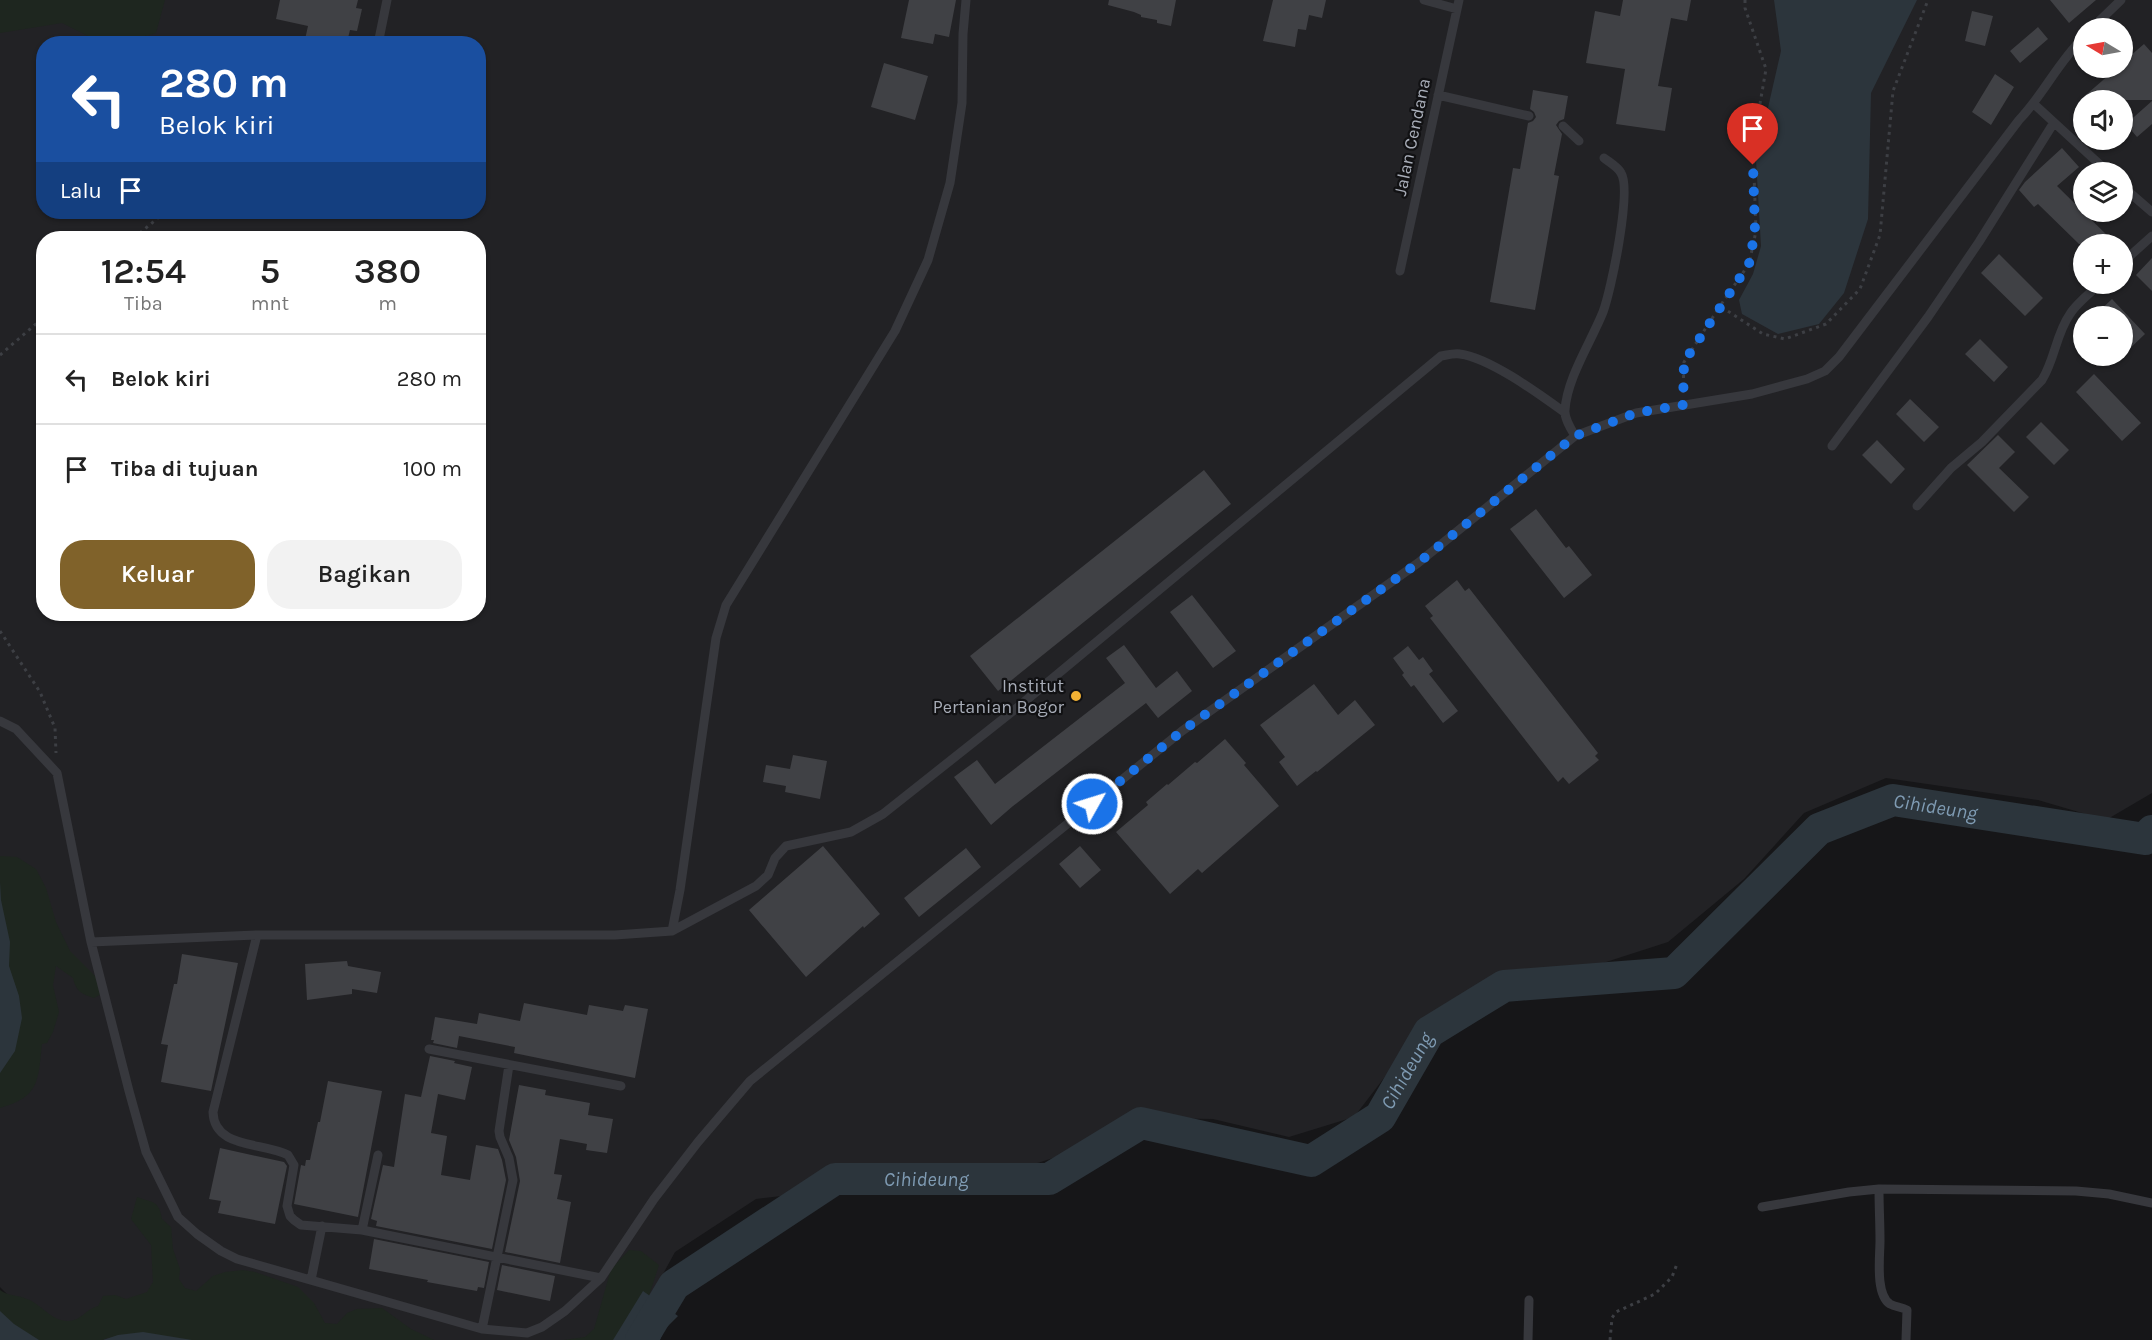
<!DOCTYPE html>
<html lang="id">
<meta charset="utf-8">
<style>
:root{--surface:#fff;--page:#f2f2f2;--text:#222;--muted:#767676;--line:#e0e0e0;--accent:#80622a}
body{margin:0;font-family:Karla,sans-serif;background:var(--page);color:var(--text);height:100vh;display:flex;flex-direction:column;font-size:22px;white-space:nowrap}
*{box-sizing:border-box;margin:0}
p{font-size:20px;color:var(--muted)}
.icon{flex:none;width:33px;height:33px;fill:none;stroke:currentColor;stroke-width:2;stroke-linecap:round;stroke-linejoin:round}
.map{position:relative;flex:1;overflow:hidden}
.panel{position:absolute;left:36px;top:231px;width:450px;height:390px;display:flex;flex-direction:column;background:var(--surface);border-radius:24px;box-shadow:0 2px 4px #0004}
.panel>*{flex:none}
.guide{position:absolute;left:36px;top:36px;width:450px;height:183px;border-radius:24px;box-shadow:0 2px 4px #0004;background:#1a4fa0;color:#fff;overflow:hidden}
.needle{width:39px;rotate:280deg}
.controls{position:absolute;left:2073px;top:18px;display:grid;gap:12px}
.controls a{display:grid;place-items:center;width:60px;height:60px;border-radius:50%;background:var(--surface);box-shadow:0 2px 4px #0004;font-size:30px}
.pin{position:absolute;display:grid;place-items:center;width:51px;height:51px;color:#fff;margin:-62px -26px;border-radius:50% 50% 50% 0;rotate:-45deg;box-shadow:0 0 6px #0007}
.pin .icon{rotate:45deg}
.me{position:absolute;width:66px;margin:-33px;rotate:51deg;stroke-linejoin:round;filter:drop-shadow(0 0 4px #0008)}
.turn{display:flex;align-items:center;gap:21px;height:126px;padding:0 24px;font-size:27px}
.turn .icon{width:78px;height:78px;stroke-width:2.5}
.turn b{display:block;font-size:42px;line-height:51px}
.then{display:flex;align-items:center;height:57px;padding:0 24px;background:#0003;gap:12px;font-size:22px}
.eta{display:flex;justify-content:space-evenly;align-items:center;height:102px;text-align:center}
.eta b{font-size:36px;font-weight:600;line-height:42px}
.cta{display:flex;gap:12px;margin-top:auto;padding:12px 24px}
.cta a{flex:1;height:69px;border-radius:24px;background:var(--accent);color:#fff;font-size:24px;font-weight:600;line-height:69px;text-align:center}
.cta a+a{background:var(--page);color:var(--text)}
ul{padding:0;list-style:none}
li{display:flex;align-items:center;gap:18px;height:90px;padding:0 24px;border-top:2px solid var(--line)}
li div{flex:1}
li b{display:block;font-size:22px}
li em{font-style:normal}
.map>svg:first-child{display:block}
.built{fill:#222225;fill-rule:evenodd}
.green{fill:#1e261f}
.water{fill:#2c353c}
.lines{fill:none;stroke-linecap:round;stroke-linejoin:round}
.river{stroke:#2c353c;stroke-width:32}
.building{fill:#404145}
.path{stroke:#3d3f44;stroke-width:3;stroke-dasharray:3 4.5;stroke-linecap:butt}
.service{stroke:#37383d;stroke-width:9}
.route{stroke:#1a73e8;stroke-width:10;stroke-dasharray:0 18}
.poi-dot{fill:#f2b134;stroke:#111113;stroke-width:2}
.labels{text-anchor:middle;dominant-baseline:central;stroke-width:4.5;stroke-linejoin:round;paint-order:stroke}
.street-label{font-size:18px;fill:#a8adb8;stroke:#111113}
.poi-label{font-size:18px;fill:#a8adb8;stroke:#111113;text-anchor:end}
.water-label{font-size:20px;font-style:italic;fill:#7f9bb3;stroke:#111113}
</style>
<div class="map">
<svg width="2152" height="1340" viewBox="0 0 2152 1340">
<rect width="100%" height="100%" fill="#161618"/>
<!-- built -->
<path class="built" d="M 0,0 L 2152,0 L 2152,793 L 2106,820 L 2038,800 L 1886,778 L 1804,813 L 1744,879 L 1668,942 L 1488,1000 L 1417,1035 L 1354,1117 L 1289,1137 L 1213,1119 L 1148,1118 L 1084,1148 L 1022,1168 L 756,1199 L 675,1252 L 627,1340 L 72,1340 L 39,1326 L 0,1287 L 0,1098 L 39,1032 L 0,926 ZM 2084,28 L 2122,28 L 2122,68 L 2084,68 ZM 44,44 L 478,44 L 478,212 L 44,212 ZM 2084,100 L 2122,100 L 2122,140 L 2084,140 ZM 2084,172 L 2122,172 L 2122,212 L 2084,212 ZM 44,238 L 478,238 L 478,614 L 44,614 ZM 2084,244 L 2122,244 L 2122,284 L 2084,284 ZM 2084,316 L 2122,316 L 2122,356 L 2084,356 Z"/>
<!-- green -->
<path class="green" d="M 0,0 L 165,0 L 156,33 L 122,43 L 104,44 L 62,23 L 0,33 Z
M 0,856 L 17,857 L 36,869 L 46,888 L 56,922 L 70,951 L 101,982 L 103,993 L 94,998 C 81,994 76,991 73,978 L 56,966 L 53,985 L 59,1012 L 53,1032 L 47,1043 L 42,1044 C 38,1080 40,1097 0,1108 Z
M 137,1197 C 153,1203 159,1200 162,1219 L 171,1227 L 173,1249 L 180,1269 L 179,1279 L 185,1288 L 196,1291 L 213,1276 L 225,1272 L 243,1270 L 255,1272 L 298,1287 L 314,1303 L 325,1323 L 337,1324 L 347,1313 L 357,1309 L 382,1308 L 411,1329 L 434,1340 L 123,1340 L 107,1338 L 103,1340 L 29,1340 L 0,1321 L 0,1290 C 8,1296 18,1295 27,1299 C 41,1304 52,1322 69,1321 C 82,1320 86,1309 98,1306 L 103,1296 L 115,1295 L 126,1299 L 147,1292 L 153,1282 L 151,1245 L 131,1219 Z
M 629,1250 L 641,1251 L 659,1265 L 646,1305 L 625,1340 L 564,1340 L 585,1337 L 594,1329 L 611,1269 Z"/>
<!-- water -->
<path class="water" d="M 1774,0 L 1917,0 L 1871,93 L 1868,219 L 1844,293 L 1819,324 L 1778,334 L 1742,314 L 1739,300 L 1753,274 L 1761,246 L 1756,160 L 1781,51 Z
M 0,882 L 1,900 L 10,942 L 9,966 L 19,996 L 22,1018 L 15,1051 L 0,1073 Z
M 643,1291 L 678,1316 L 664,1330 L 660,1340 L 613,1340 Z
M 0,1311 L 14,1324 L 39,1340 L 0,1340 Z
M 143,1332 L 192,1340 L 103,1340 L 118,1335 Z"/>
<g class="lines">
<!-- river -->
<path class="river" id="s1" d="M 641,1340 L 674,1285 L 835,1179 L 1049,1179 L 1141,1123 L 1311,1161 L 1380,1117 L 1429,1032 L 1504,986 L 1674,973 L 1819,829 L 1893,800 L 2145,839 L 2152,831"/>
</g>
<!-- building -->
<path class="building" d="M 280,0 L 358,0 L 356,8 L 362,9 L 357,31 L 350,30 L 348,38 L 344,38 L 343,44 L 304,44 L 308,26 L 276,19 Z
M 909,0 L 956,0 L 949,37 L 935,34 L 933,44 L 901,38 Z
M 1109,0 L 1176,0 L 1171,26 L 1157,23 L 1157,20 L 1141,17 L 1141,15 L 1134,12 L 1108,5 Z
M 1273,0 L 1326,0 L 1322,18 L 1309,15 L 1306,30 L 1298,29 L 1295,47 L 1263,41 Z
M 1623,0 L 1691,0 L 1687,21 L 1671,18 L 1658,86 L 1672,88 L 1665,131 L 1616,124 L 1625,69 L 1586,63 L 1595,11 L 1620,16 Z
M 2050,0 L 2096,0 L 2069,23 Z
M 1972,11 L 1993,16 L 1985,46 L 1965,41 Z
M 2038,27 L 2048,39 L 2020,63 L 2010,51 Z
M 2144,44 L 2152,53 L 2152,100 L 2080,100 L 2117,68 L 2122,68 L 2122,63 Z
M 884,63 L 928,76 L 915,120 L 871,107 Z
M 1995,74 L 2014,87 L 1991,125 L 1972,112 Z
M 1533,90 L 1568,96 L 1564,119 L 1559,121 L 1556,125 L 1562,134 L 1554,175 L 1559,176 L 1535,310 L 1490,302 L 1513,168 L 1520,169 L 1528,123 L 1533,121 L 1536,117 L 1534,112 L 1530,109 Z
M 2152,101 L 2152,124 L 2137,137 L 2126,124 Z
M 2062,148 L 2079,167 L 2057,186 L 2116,244 L 2079,244 L 2038,204 L 2034,207 L 2019,190 L 2025,182 Z
M 1999,254 L 2043,298 L 2025,316 L 1981,273 Z
M 2152,258 L 2152,291 L 2136,275 Z
M 2112,299 L 2145,334 L 2122,356 L 2122,316 L 2094,316 Z
M 1980,339 L 2008,367 L 1994,382 L 1965,354 Z
M 2094,374 L 2141,423 L 2122,441 L 2076,392 Z
M 1910,399 L 1939,427 L 1924,442 L 1896,414 Z
M 2041,422 L 2069,450 L 2054,465 L 2026,437 Z
M 1998,435 L 2015,452 L 1999,468 L 2029,497 L 2014,512 L 1967,465 Z
M 1877,440 L 1905,469 L 1891,484 L 1862,455 Z
M 1204,470 L 1231,504 L 998,691 L 970,656 Z
M 1536,509 L 1566,548 L 1569,546 L 1592,575 L 1564,598 L 1510,529 Z
M 1457,580 L 1465,591 L 1469,588 L 1598,753 L 1595,756 L 1599,760 L 1569,784 L 1563,777 L 1558,782 L 1430,618 L 1433,616 L 1425,606 Z
M 1192,595 L 1236,651 L 1213,668 L 1170,612 Z
M 1124,645 L 1156,688 L 1177,671 L 1192,691 L 1158,718 L 1146,703 L 1013,806 L 991,825 L 954,777 L 977,760 L 995,784 L 1125,683 L 1106,658 Z
M 1408,646 L 1419,660 L 1423,657 L 1433,671 L 1429,674 L 1458,711 L 1443,723 L 1414,685 L 1411,687 L 1402,675 L 1404,673 L 1393,658 Z
M 1314,684 L 1338,715 L 1355,700 L 1375,725 L 1317,772 L 1316,771 L 1297,786 L 1279,762 L 1285,757 L 1260,725 Z
M 1225,739 L 1246,763 L 1244,765 L 1279,806 L 1202,873 L 1198,869 L 1170,894 L 1116,832 L 1148,805 L 1146,802 L 1167,784 L 1168,785 L 1195,762 L 1197,763 Z
M 793,755 L 827,761 L 820,799 L 785,792 L 786,786 L 763,782 L 766,765 L 790,769 Z
M 823,846 L 880,914 L 864,928 L 863,926 L 806,977 L 749,910 Z
M 1080,846 L 1101,870 L 1080,888 L 1059,864 Z
M 966,848 L 981,867 L 919,917 L 904,898 Z
M 182,954 L 238,963 L 211,1091 L 161,1082 L 168,1045 L 161,1044 L 174,984 L 177,984 Z
M 347,961 L 348,966 L 381,972 L 377,993 L 352,989 L 352,994 L 307,1000 L 305,964 Z
M 524,1003 L 587,1015 L 589,1005 L 623,1011 L 625,1005 L 648,1009 L 635,1078 L 514,1053 L 515,1047 L 459,1036 L 457,1048 L 433,1043 L 434,1040 L 431,1040 L 435,1017 L 477,1024 L 479,1013 L 520,1021 Z
M 430,1056 L 455,1061 L 454,1063 L 472,1067 L 465,1100 L 438,1094 L 431,1133 L 447,1136 L 441,1175 L 470,1180 L 476,1145 L 498,1149 L 502,1160 L 506,1180 L 492,1249 L 376,1226 L 377,1221 L 371,1219 L 383,1165 L 394,1167 L 405,1094 L 421,1097 Z
M 328,1081 L 382,1091 L 358,1217 L 294,1204 L 301,1165 L 305,1166 L 306,1160 L 310,1160 L 318,1122 L 320,1122 Z
M 519,1085 L 546,1090 L 545,1095 L 590,1103 L 588,1115 L 613,1119 L 607,1153 L 586,1150 L 587,1144 L 560,1139 L 554,1174 L 562,1175 L 557,1199 L 571,1202 L 560,1263 L 505,1252 L 520,1181 L 516,1157 L 509,1140 Z
M 220,1148 L 284,1162 L 287,1166 L 275,1224 L 218,1213 L 221,1201 L 209,1199 Z
M 374,1239 L 489,1262 L 484,1288 L 478,1287 L 477,1291 L 427,1282 L 428,1280 L 369,1269 Z
M 502,1265 L 555,1276 L 550,1301 L 497,1290 Z"/>
<g class="lines">
<!-- path -->
<path class="path" d="M 1745,0 L 1745,8 L 1766,69 L 1753,144 L 1756,231 L 1749,264 L 1720,306 L 1763,334 L 1785,339 L 1826,324 L 1860,289 L 1880,235 L 1893,91 L 1928,0
M 134,238 L 165,212
M 0,355 L 44,317
M 1683,393 L 1684,362 L 1720,306
M 0,631 L 40,692 L 55,728 L 56,753
M 1610,1340 L 1612,1318 L 1616,1312 L 1655,1294 L 1672,1277 L 1677,1264"/>
<!-- service -->
<path class="service" d="M 1424,0 L 1457,9
M 2092,28 L 2121,0
M 378,44 L 387,0
M 1438,95 L 1529,116
M 2034,104 L 2108,172
M 1563,126 L 1579,141
M 2122,186 L 2152,212
M 2122,263 L 2152,236
M 1400,271 L 1459,0
M 1575,436 C 1571,429 1564,418 1565,410 C 1567,378 1591,342 1603,312 C 1611,291 1632,190 1621,173 C 1618,167 1609,162 1604,158
M 1832,446 L 1928,317 L 1979,242 L 2053,124
M 1917,506 L 1951,468 L 1982,442 L 2042,380 C 2055,359 2056,334 2070,314 C 2077,303 2090,293 2100,284
M 0,721 L 16,729 L 57,773 L 91,942 L 129,1091 L 146,1152 L 178,1217 L 197,1234 L 221,1251 L 237,1259 L 482,1329 L 527,1333 L 542,1327 L 565,1311 L 601,1278 L 654,1199 L 698,1142 L 750,1081 L 1182,731 L 1418,563 L 1575,436 L 1636,413 L 1752,394 L 1807,379 L 1825,371 L 1839,357 L 2019,120 C 2044,94 2058,62 2084,37
M 672,931 L 756,886 L 768,875 L 775,858 L 786,846 L 851,832 L 883,814 L 1018,707 L 1441,356 C 1447,355 1454,353 1460,354 C 1490,358 1539,394 1564,412
M 257,935 L 213,1112 C 214,1149 263,1142 288,1155 L 294,1165 L 287,1206 L 290,1216 L 294,1220 L 301,1225 L 362,1230 L 378,1155
M 91,942 L 257,935 L 615,935 L 672,931 L 680,890 L 716,638 L 726,605 L 895,331 L 928,260 L 950,183 L 962,103 L 963,34 L 966,0
M 429,1049 L 621,1086
M 1879,1189 C 1879,1206 1880,1224 1880,1241 C 1880,1256 1875,1294 1890,1304 C 1895,1307 1902,1307 1907,1310 L 1906,1340
M 1762,1207 L 1849,1192 L 1879,1189 L 2076,1191 L 2109,1194 L 2152,1203
M 362,1230 L 601,1278
M 311,1280 L 322,1226
M 482,1329 L 513,1180 L 509,1158 L 500,1137 L 499,1131 L 509,1065
M 1528,1340 L 1529,1300"/>
</g>
<g class="lines">
<!-- route -->
<path class="route" d="M 1092,804 L 1182,731 L 1418,563 L 1575,436 L 1636,413 L 1683,405 L 1684,362 L 1749,264 L 1755,231 L 1753,165"/>
</g>
<!-- markers -->
<circle class="poi-dot" cx="1076" cy="696" r="6"/>
<g class="labels">
<!-- street labels -->
<g class="street-label">
<text transform="translate(1412 137) rotate(-78)">Jalan Cendana</text>
</g>
<!-- poi labels -->
<g class="poi-label">
<text x="1064" y="686">Institut<tspan x="1064" dy="21">Pertanian Bogor</tspan></text>
</g>
<!-- water labels -->
<g class="water-label">
<text stroke="none"><textPath href="#s1" startOffset="1518">Cihideung</textPath></text>
<text stroke="none"><textPath href="#s1" startOffset="888">Cihideung</textPath></text>
<text stroke="none"><textPath href="#s1" startOffset="348">Cihideung</textPath></text>
</g>
</g>
</svg>
<div class="controls">
<a><svg class="needle" viewBox="-14 -14 28 28"><path d="M0-13l5 13h-10z" fill="#e53935"/><path d="M0 13l5-13h-10z" fill="#767676"/></svg></a>
<a><svg class="icon" aria-label="sound" viewBox="0 0 24 24"><path d="M4 9h4l5-4v14l-5-4H4zM17 9q2 3 0 6"/></svg></a>
<a><svg class="icon" aria-label="layers" viewBox="0 0 24 24"><path d="M12 4l9 5-9 5-9-5zM3 14l9 5 9-5"/></svg></a>
<a>+</a>
<a>−</a>
</div>
<div class="pin" style="left:1753px;top:165px;background:#d93025"><svg class="icon" aria-label="arrive" viewBox="0 0 24 24"><path d="M6 21V4h12l-3 4 3 4H6"/></svg></div>
<svg class="me" style="left:1092px;top:804px" viewBox="-20 -20 40 40"><circle r="17" fill="#1a73e8" stroke="#fff" stroke-width="3"/><path d="M0-11L8 9 0 5-8 9z" fill="#fff"/></svg>
<div class="guide">
<div class="turn"><svg class="icon" aria-label="left" viewBox="0 0 24 24"><path d="M17 20v-9H6M10 6l-5 5 5 5"/></svg><div><b>280 m</b>Belok kiri</div></div>
<div class="then">Lalu<svg class="icon" aria-label="arrive" viewBox="0 0 24 24"><path d="M6 21V4h12l-3 4 3 4H6"/></svg></div>
</div>
<section class="panel">
<div class="eta">
<div><b>12:54</b><p>Tiba</p></div>
<div><b>5</b><p>mnt</p></div>
<div><b>380</b><p>m</p></div>
</div>
<ul>
<li><svg class="icon" aria-label="left" viewBox="0 0 24 24"><path d="M17 20v-9H6M10 6l-5 5 5 5"/></svg><div><b>Belok kiri</b></div><em>280 m</em></li>
<li><svg class="icon" aria-label="arrive" viewBox="0 0 24 24"><path d="M6 21V4h12l-3 4 3 4H6"/></svg><div><b>Tiba di tujuan</b></div><em>100 m</em></li>
</ul>
<div class="cta"><a>Keluar</a><a>Bagikan</a></div>
</section>
</div>
